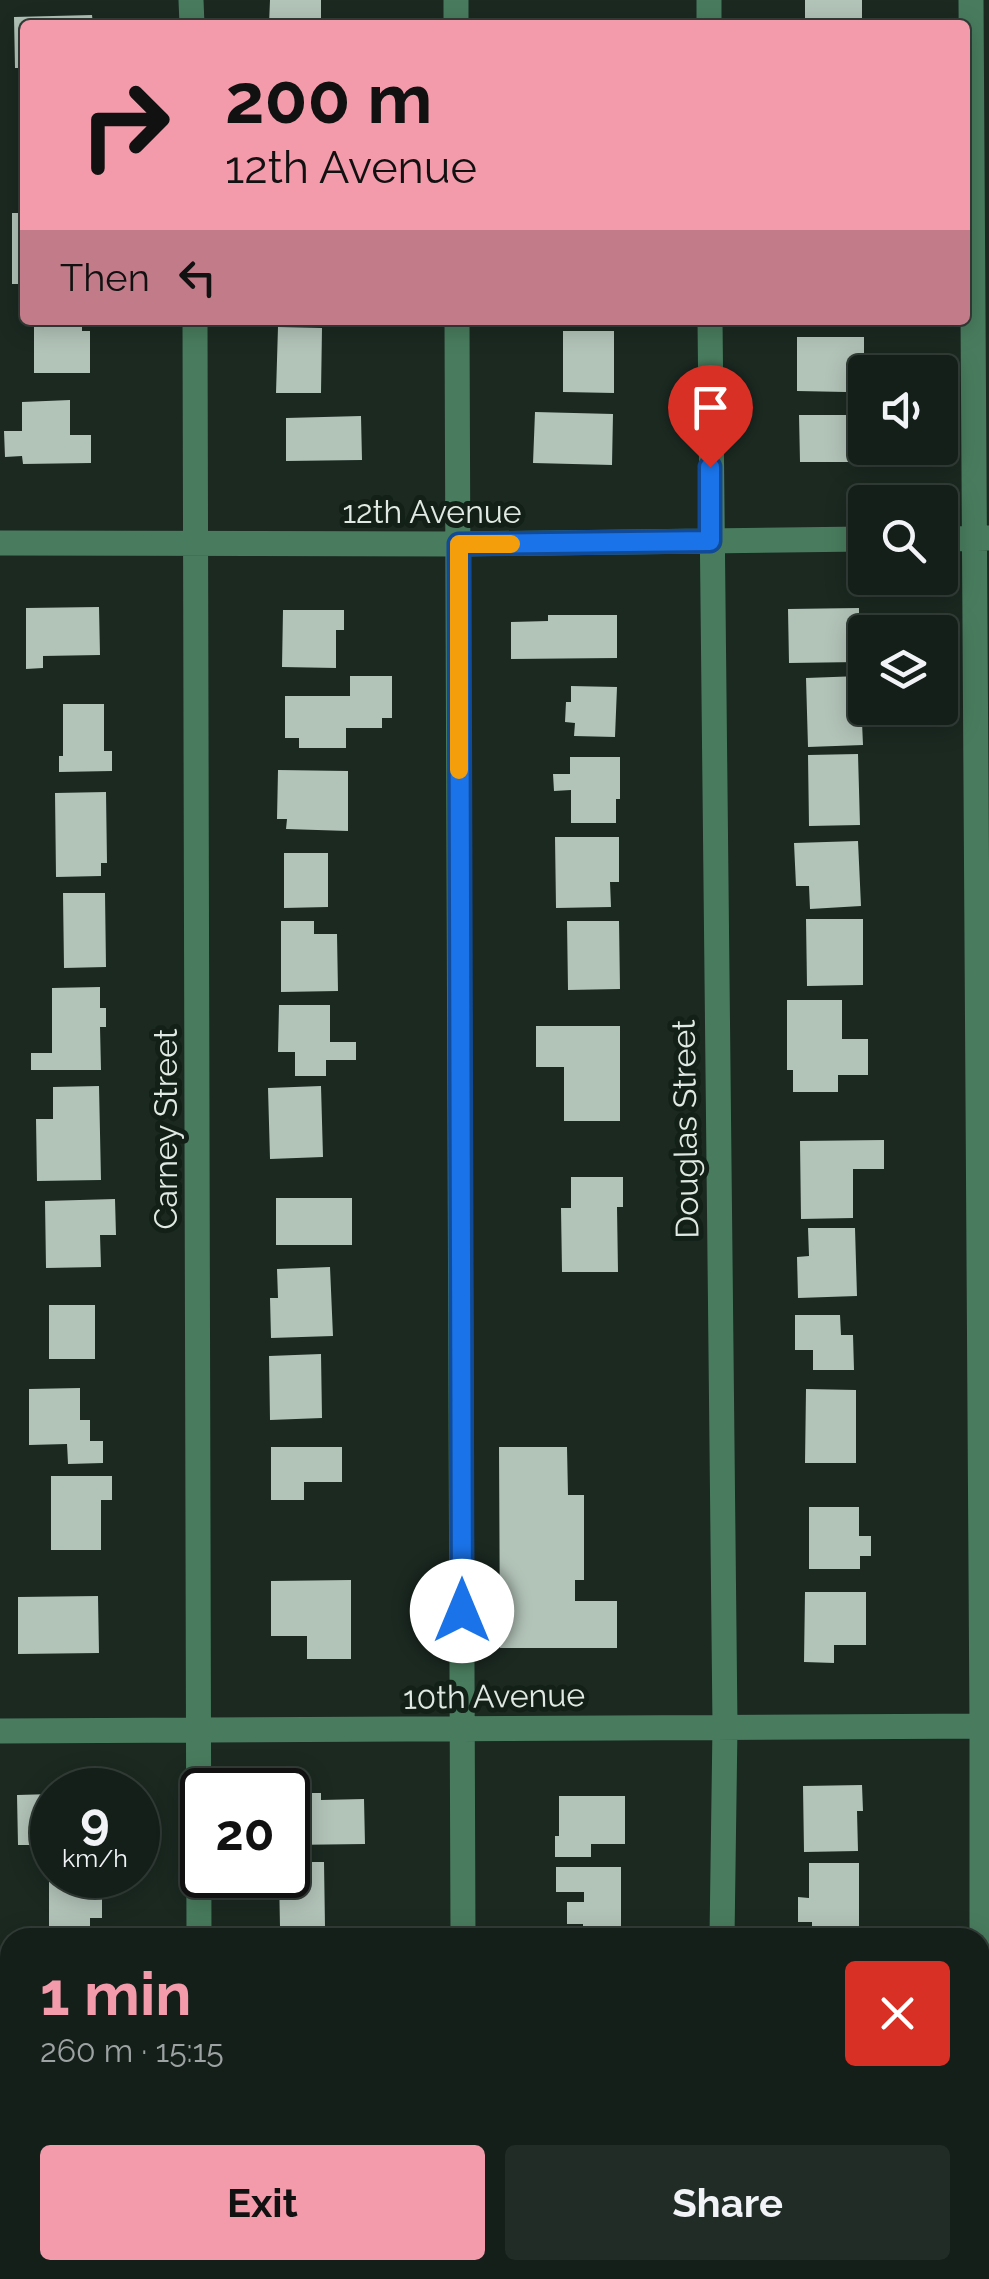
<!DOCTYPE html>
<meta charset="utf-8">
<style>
:root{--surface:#141f19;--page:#212c26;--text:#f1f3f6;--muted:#9da2a2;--line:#333d38;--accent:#f39aab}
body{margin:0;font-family:Raleway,sans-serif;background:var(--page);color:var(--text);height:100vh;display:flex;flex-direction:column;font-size:38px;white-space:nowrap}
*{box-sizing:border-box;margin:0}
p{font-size:32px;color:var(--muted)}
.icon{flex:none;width:55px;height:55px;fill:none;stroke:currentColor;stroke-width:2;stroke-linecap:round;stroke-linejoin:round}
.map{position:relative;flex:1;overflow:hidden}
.drawer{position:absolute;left:0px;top:1928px;width:990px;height:352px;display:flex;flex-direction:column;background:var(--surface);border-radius:30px 30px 0 0;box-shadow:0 5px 25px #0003,0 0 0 2px var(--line)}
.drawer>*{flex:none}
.top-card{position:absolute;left:20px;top:20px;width:950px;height:305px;border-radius:10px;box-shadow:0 5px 25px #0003,0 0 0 2px var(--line);background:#f39aab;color:#111;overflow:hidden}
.fabs{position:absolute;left:848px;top:355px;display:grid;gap:20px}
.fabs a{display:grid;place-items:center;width:110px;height:110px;border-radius:10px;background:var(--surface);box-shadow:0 5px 25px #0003,0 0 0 2px var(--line);font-size:50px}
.speed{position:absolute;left:30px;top:1768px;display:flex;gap:20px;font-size:50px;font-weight:700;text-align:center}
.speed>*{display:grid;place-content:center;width:130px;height:130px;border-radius:50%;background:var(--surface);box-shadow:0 5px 25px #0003,0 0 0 2px var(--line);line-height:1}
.speed small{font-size:25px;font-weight:400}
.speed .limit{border:5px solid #111;border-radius:15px;background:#fff;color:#111}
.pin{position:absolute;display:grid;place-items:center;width:85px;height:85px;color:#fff;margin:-102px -42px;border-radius:50% 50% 50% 0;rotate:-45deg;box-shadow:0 0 10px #0007}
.pin .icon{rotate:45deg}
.me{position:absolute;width:110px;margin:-55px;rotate:0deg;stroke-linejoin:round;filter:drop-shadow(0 0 8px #0008)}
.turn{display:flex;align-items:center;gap:35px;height:210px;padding:0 40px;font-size:45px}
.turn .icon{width:130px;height:130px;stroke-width:2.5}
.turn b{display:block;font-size:70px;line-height:85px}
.then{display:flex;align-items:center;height:95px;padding:0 40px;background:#0003;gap:20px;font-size:38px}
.round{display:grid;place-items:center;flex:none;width:105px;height:105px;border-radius:10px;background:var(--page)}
.summary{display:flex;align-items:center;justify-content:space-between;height:170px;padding:0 40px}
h1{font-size:60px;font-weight:700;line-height:75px;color:var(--accent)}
.action{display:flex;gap:20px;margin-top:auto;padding:20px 40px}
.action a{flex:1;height:115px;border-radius:10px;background:var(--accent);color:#111;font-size:40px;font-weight:700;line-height:115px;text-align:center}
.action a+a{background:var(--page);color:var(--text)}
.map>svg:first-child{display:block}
.building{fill:#b2c3b8}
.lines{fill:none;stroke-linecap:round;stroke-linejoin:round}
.minor{stroke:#497c5e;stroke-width:25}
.route-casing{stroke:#114b97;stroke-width:25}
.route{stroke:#1a73e8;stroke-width:18}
.slow{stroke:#f59e0b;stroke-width:18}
.labels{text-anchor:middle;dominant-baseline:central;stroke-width:10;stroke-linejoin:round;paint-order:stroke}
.street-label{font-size:32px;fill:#e0e9e3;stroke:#122017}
</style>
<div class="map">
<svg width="989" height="2279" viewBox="0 0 989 2279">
<rect width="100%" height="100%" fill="#1b2921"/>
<!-- building -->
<path class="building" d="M 270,0 L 321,0 L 321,25 L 269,25 Z
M 805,0 L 862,0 L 862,25 L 805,25 Z
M 92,15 L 93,25 L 25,25 L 25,68 L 15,68 L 14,17 Z
M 12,213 L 25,213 L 25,284 L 12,284 Z
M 34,320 L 82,320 L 82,331 L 90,331 L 90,373 L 34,373 Z
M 278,327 L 322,328 L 321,393 L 276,393 Z
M 563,331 L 614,331 L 614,393 L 563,392 Z
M 797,337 L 864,337 L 864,364 L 846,364 L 846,392 L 797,391 Z
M 70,400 L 70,435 L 91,435 L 91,463 L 23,464 L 22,456 L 5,457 L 4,431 L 22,431 L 22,402 Z
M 535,412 L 613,414 L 612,465 L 533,463 Z
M 799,415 L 865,415 L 865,448 L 876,448 L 876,462 L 800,462 Z
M 361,416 L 362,460 L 286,461 L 286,418 Z
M 99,607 L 100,655 L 43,656 L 43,668 L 26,669 L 26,608 Z
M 859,608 L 859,662 L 789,663 L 788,609 Z
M 283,610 L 344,610 L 344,630 L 336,630 L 336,668 L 282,667 Z
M 548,615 L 617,615 L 617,658 L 511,659 L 511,622 L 548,621 Z
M 350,676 L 392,676 L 392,718 L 382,718 L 382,728 L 346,728 L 346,748 L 299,748 L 299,738 L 285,738 L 285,696 L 350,696 Z
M 860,676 L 863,745 L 808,747 L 806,678 Z
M 571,686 L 617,687 L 615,737 L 574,736 L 575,723 L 565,722 L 566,702 L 571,702 Z
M 63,704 L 104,704 L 104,751 L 112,751 L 112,771 L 59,772 L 59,756 L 63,756 Z
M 858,754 L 860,825 L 809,826 L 808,755 Z
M 570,757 L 620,757 L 620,799 L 616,799 L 616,823 L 571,823 L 571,790 L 554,791 L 553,774 L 570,774 Z
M 278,770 L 348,771 L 348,831 L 286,829 L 287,819 L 277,819 Z
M 106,792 L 107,863 L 101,863 L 101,876 L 56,877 L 55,793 Z
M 555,837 L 619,837 L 619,882 L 610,882 L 611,907 L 556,908 Z
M 858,841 L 861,906 L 810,909 L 809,886 L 796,886 L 794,843 Z
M 284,853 L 328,853 L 328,907 L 284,908 Z
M 63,893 L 105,893 L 106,967 L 64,968 Z
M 806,919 L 863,919 L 863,985 L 807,986 Z
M 281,921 L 314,921 L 314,934 L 337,934 L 338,991 L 281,992 Z
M 567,921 L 619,921 L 620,989 L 568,990 Z
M 100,987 L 100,1008 L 106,1008 L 106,1027 L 100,1027 L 101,1070 L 31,1070 L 31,1053 L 52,1053 L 52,988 Z
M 787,1000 L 842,1000 L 842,1039 L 868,1039 L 868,1075 L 838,1075 L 838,1092 L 793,1092 L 793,1070 L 787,1070 Z
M 279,1005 L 330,1005 L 330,1042 L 356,1042 L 356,1060 L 326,1060 L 326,1076 L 295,1076 L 295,1052 L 278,1052 Z
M 536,1026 L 620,1026 L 620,1121 L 564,1121 L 564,1067 L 536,1067 Z
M 99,1086 L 101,1180 L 37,1181 L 36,1119 L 53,1119 L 53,1087 Z
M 321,1086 L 323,1157 L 270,1159 L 268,1088 Z
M 884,1140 L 884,1169 L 853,1169 L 853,1218 L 801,1219 L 800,1141 Z
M 571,1177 L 623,1177 L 623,1207 L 617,1207 L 618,1272 L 562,1272 L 561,1208 L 571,1208 Z
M 276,1198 L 352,1198 L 352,1245 L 276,1245 Z
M 115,1199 L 116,1235 L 100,1235 L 101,1267 L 46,1268 L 45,1201 Z
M 808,1228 L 855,1228 L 857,1296 L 798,1298 L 797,1257 L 809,1256 Z
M 330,1267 L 333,1336 L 271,1338 L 270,1298 L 278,1298 L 277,1269 Z
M 49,1305 L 95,1305 L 95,1359 L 49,1359 Z
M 795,1315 L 840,1315 L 841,1335 L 853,1335 L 854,1370 L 813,1370 L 813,1350 L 795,1350 Z
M 321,1354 L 322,1418 L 270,1420 L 269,1356 Z
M 80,1388 L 80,1420 L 90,1420 L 90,1441 L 103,1441 L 103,1463 L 68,1464 L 67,1444 L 29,1445 L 29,1389 Z
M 806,1389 L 856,1390 L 856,1463 L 805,1463 Z
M 271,1447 L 342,1447 L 342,1482 L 304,1482 L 304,1500 L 271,1500 Z
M 499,1447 L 567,1447 L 568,1495 L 584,1495 L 584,1580 L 575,1580 L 575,1601 L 617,1601 L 617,1648 L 500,1648 Z
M 51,1476 L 112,1476 L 112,1500 L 101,1500 L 101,1550 L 51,1550 Z
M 809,1507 L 859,1507 L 859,1536 L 871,1536 L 871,1556 L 860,1556 L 860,1569 L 809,1569 Z
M 351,1580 L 351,1659 L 307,1659 L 307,1636 L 271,1636 L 271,1581 Z
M 805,1592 L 866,1592 L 866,1645 L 834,1645 L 834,1663 L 804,1662 Z
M 98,1596 L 99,1653 L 18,1654 L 18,1597 Z
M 862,1785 L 863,1811 L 857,1811 L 858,1851 L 804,1852 L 803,1786 Z
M 288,1793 L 321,1793 L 321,1800 L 364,1799 L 365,1844 L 288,1845 Z
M 52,1794 L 52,1845 L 18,1845 L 17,1795 Z
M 559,1796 L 625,1796 L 625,1844 L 591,1844 L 591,1857 L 555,1857 L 555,1836 L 559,1836 Z
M 288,1862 L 324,1862 L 325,1927 L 280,1927 L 279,1875 L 288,1875 Z
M 809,1863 L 859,1863 L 859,1928 L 812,1928 L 812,1922 L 798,1922 L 798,1897 L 809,1898 Z
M 556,1867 L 621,1867 L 621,1937 L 583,1937 L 583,1924 L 567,1924 L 567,1902 L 584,1902 L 584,1892 L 556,1892 Z
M 49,1881 L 102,1881 L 102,1918 L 90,1918 L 90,1938 L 49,1938 Z
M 34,2270 L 105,2270 L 105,2279 L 34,2279 Z
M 809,2270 L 854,2270 L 854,2279 L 809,2279 Z
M 574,2272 L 626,2273 L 626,2279 L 574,2279 Z"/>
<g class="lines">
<!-- minor -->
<path class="minor" d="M 191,0 L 192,25
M 456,0 L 456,25
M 709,0 L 709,25
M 971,0 L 982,1726 L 982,2279
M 195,320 L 199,1938
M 457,320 L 463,1938
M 710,320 L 725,1726 L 722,1938
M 940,539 L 989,538
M 0,543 L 459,544 L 865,539
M 0,1731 L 989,1726
M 200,2270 L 200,2279
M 464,2270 L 464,2279
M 718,2279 L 718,2270"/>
</g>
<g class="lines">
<defs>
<path id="route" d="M 462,1611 L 459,544 L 710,541 L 710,467"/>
</defs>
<!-- route casing -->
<use href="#route" class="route-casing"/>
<!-- route -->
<use href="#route" class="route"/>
<!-- slow -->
<path class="slow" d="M 459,770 L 459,544 L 511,544"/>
</g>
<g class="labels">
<!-- street labels -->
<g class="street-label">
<text x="432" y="511">12th Avenue</text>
<text transform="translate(165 1129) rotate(-90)">Carney Street</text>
<text transform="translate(685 1129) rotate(-91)">Douglas Street</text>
<text transform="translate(494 1696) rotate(-1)">10th Avenue</text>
</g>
</g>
</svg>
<div class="fabs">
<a><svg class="icon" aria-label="sound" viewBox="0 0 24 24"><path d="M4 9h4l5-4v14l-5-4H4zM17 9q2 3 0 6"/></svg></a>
<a><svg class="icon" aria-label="search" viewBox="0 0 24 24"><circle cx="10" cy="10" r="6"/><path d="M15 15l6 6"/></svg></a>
<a><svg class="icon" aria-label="layers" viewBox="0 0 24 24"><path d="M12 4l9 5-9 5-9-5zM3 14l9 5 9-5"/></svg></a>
</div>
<div class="speed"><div>9<small>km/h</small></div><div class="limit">20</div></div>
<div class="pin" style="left:710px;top:467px;background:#d93025"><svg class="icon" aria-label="arrive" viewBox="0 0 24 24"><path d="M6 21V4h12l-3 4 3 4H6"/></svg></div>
<svg class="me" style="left:462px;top:1611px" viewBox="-20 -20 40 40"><circle r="19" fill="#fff"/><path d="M0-13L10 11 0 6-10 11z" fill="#1a73e8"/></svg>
<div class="top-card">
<div class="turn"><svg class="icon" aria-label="right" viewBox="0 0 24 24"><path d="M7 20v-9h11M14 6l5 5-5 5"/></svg><div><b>200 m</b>12th Avenue</div></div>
<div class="then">Then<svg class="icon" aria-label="left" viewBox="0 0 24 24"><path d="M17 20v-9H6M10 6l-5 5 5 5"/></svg></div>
</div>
<section class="drawer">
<div class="summary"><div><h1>1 min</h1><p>260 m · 15:15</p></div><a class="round" style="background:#d93025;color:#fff"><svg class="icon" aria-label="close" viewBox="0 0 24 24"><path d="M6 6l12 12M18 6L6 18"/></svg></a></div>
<div class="action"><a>Exit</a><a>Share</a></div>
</section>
</div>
